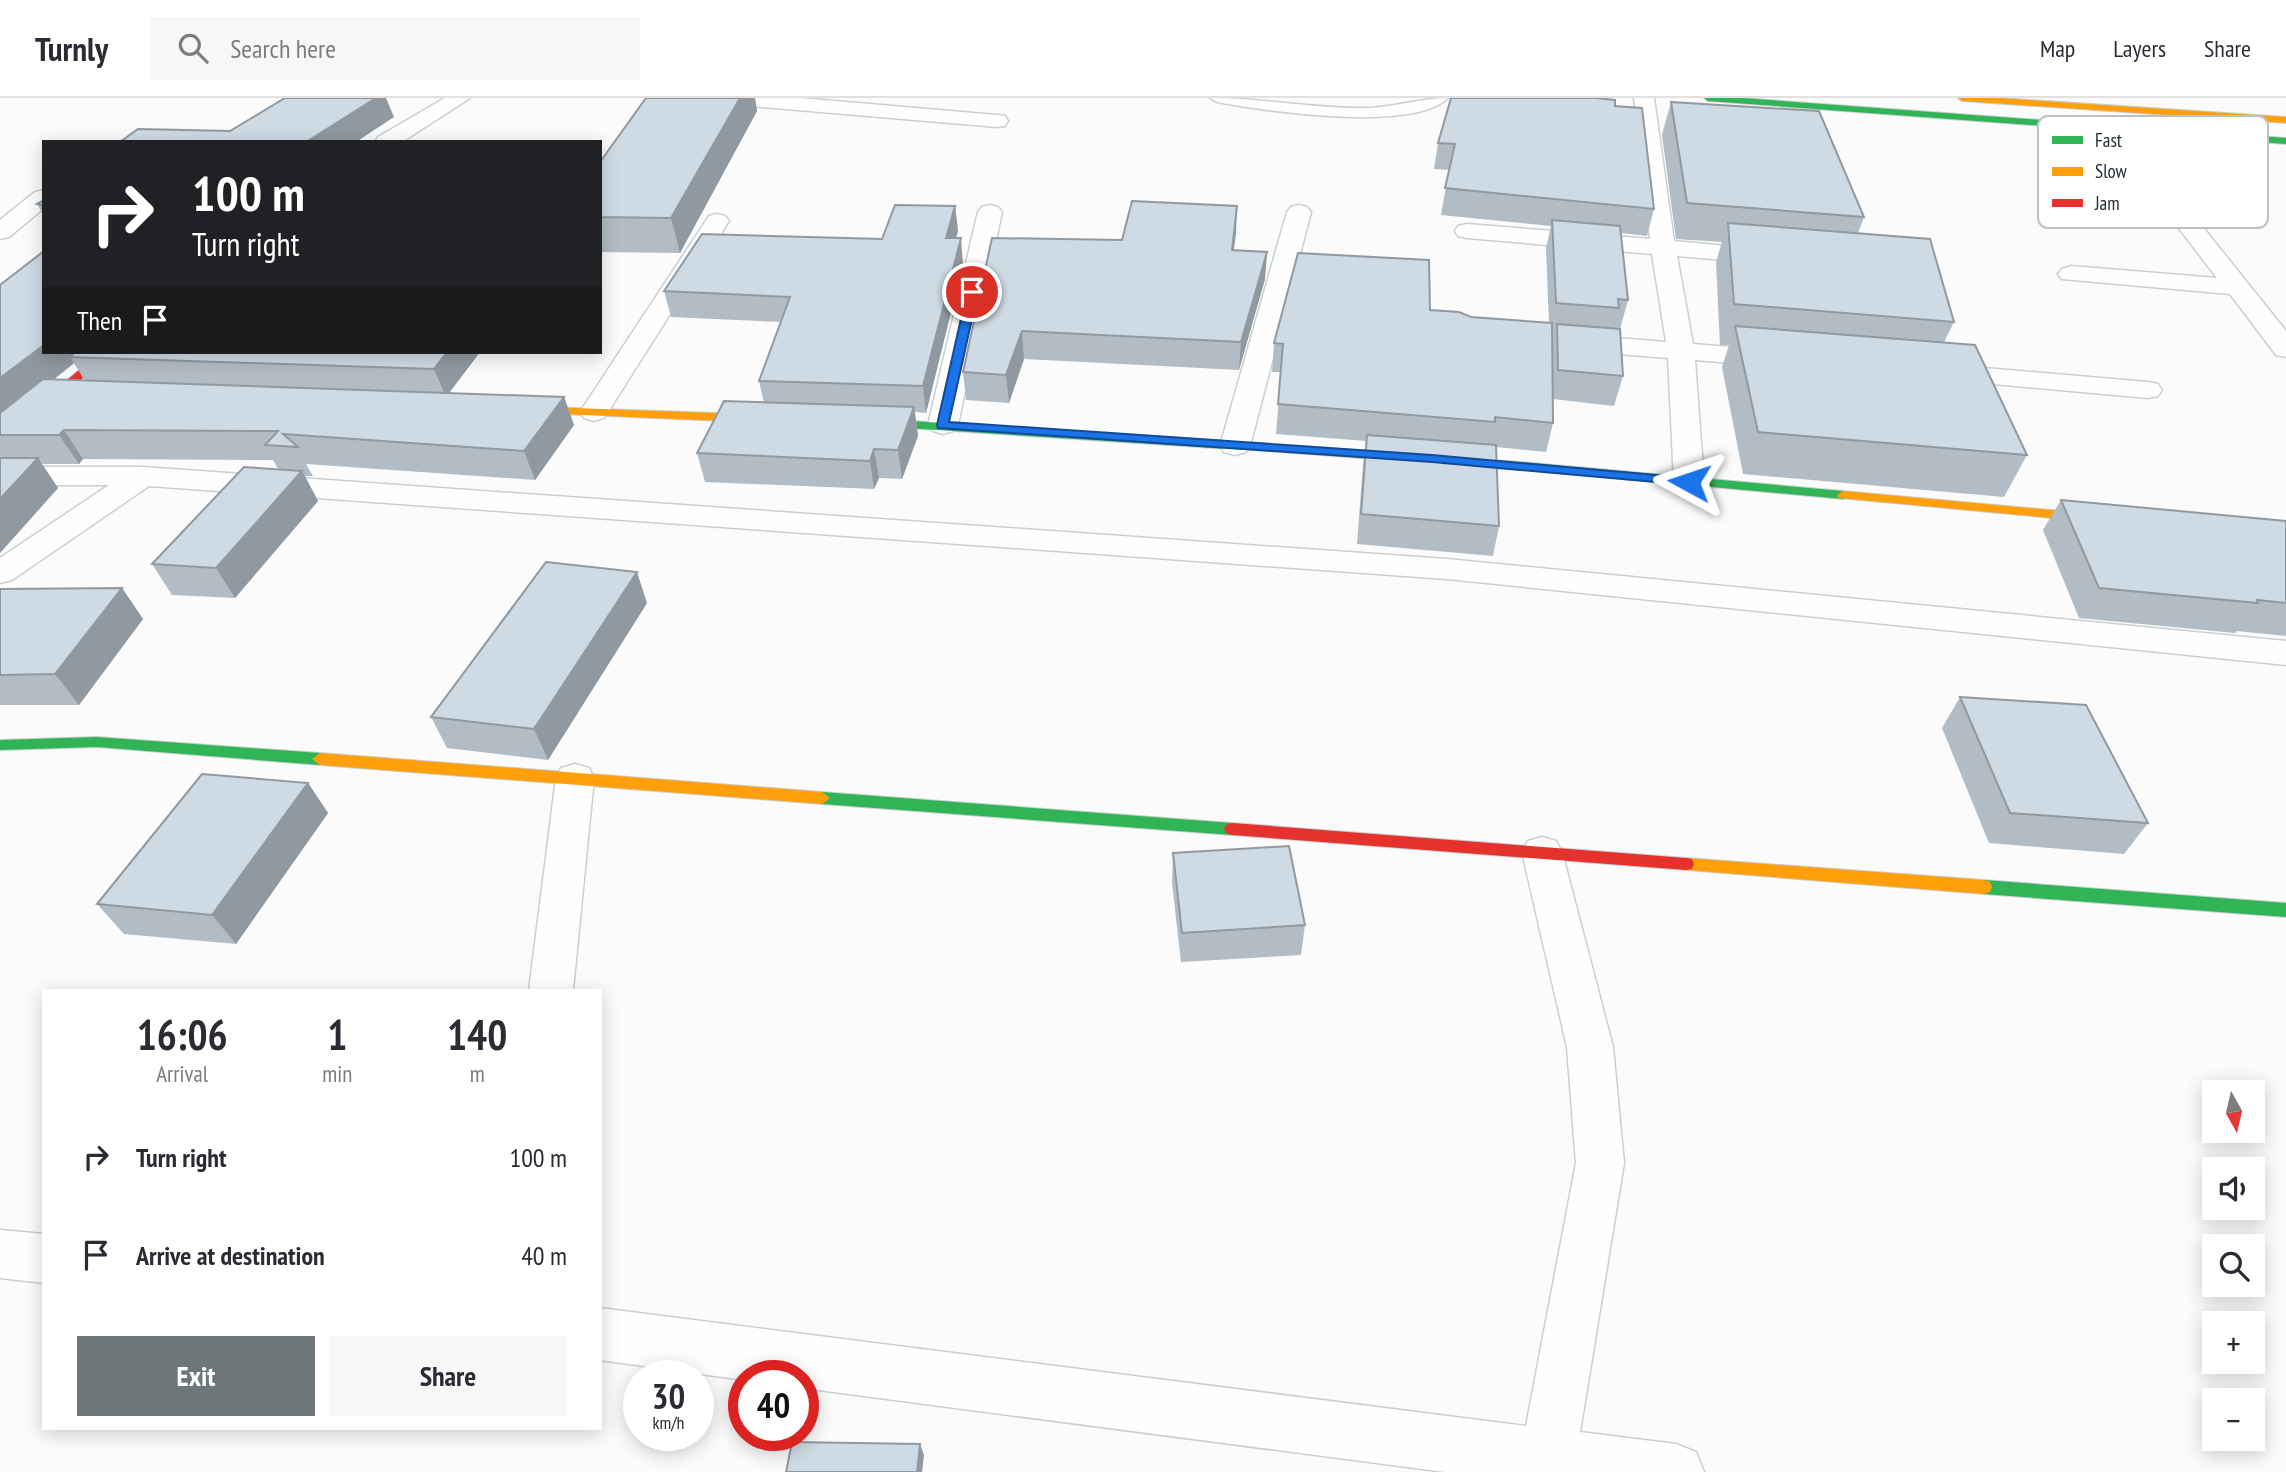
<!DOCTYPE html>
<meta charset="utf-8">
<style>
:root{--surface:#fff;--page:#f7f7f7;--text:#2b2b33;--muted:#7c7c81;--line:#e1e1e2;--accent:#6d7679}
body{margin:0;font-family:"PT Sans Narrow",sans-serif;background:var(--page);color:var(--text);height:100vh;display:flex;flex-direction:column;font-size:26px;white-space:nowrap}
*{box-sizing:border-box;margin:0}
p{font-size:23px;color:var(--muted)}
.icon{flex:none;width:38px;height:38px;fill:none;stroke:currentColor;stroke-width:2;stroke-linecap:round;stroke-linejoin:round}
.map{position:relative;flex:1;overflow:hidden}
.drawer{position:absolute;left:42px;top:891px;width:560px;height:441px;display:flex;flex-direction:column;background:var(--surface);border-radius:0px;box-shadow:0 4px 18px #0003}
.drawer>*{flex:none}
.top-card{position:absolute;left:42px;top:42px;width:560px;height:214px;border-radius:0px;box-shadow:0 4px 18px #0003;background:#202124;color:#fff;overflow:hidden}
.needle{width:46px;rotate:172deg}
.tools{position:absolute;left:2202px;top:982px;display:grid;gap:14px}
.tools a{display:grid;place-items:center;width:63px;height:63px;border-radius:0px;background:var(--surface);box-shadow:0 4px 18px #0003;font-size:35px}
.speed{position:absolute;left:623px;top:1262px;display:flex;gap:14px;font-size:35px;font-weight:700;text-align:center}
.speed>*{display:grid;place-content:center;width:91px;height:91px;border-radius:50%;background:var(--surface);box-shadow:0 4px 18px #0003;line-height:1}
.speed small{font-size:18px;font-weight:400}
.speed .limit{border:10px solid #d22;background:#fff;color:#111}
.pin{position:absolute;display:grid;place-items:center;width:60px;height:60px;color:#fff;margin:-30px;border:4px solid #fff;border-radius:50%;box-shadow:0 2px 7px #0007}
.me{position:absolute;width:77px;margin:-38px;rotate:275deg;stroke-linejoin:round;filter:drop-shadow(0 0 5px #0008)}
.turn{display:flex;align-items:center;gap:24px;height:147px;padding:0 35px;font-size:32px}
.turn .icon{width:91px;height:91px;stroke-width:2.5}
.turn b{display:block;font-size:49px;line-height:60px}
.then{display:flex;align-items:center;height:66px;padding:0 35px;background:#0003;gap:14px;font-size:26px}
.eta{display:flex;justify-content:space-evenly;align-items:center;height:119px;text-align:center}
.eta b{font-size:42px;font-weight:600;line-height:49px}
.primary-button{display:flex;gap:14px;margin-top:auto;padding:14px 35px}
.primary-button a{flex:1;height:80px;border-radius:0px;background:var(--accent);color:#fff;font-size:28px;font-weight:600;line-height:80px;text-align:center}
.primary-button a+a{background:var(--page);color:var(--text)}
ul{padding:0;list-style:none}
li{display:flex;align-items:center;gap:21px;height:98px;padding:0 35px}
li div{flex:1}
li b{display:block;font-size:26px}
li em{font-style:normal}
header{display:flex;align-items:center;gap:42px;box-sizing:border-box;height:98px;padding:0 35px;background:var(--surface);border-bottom:2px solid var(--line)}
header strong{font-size:33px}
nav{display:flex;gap:38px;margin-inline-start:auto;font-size:24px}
.search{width:490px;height:63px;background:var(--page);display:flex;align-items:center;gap:18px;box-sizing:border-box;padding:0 24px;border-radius:0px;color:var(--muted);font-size:26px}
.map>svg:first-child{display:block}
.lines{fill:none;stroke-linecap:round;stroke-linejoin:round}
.lane-casing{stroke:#c9d0d2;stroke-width:3}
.street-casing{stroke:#c9d0d2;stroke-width:3}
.fast-casing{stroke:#c9d0d2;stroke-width:2}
.slow-casing{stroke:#c9d0d2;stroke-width:2}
.jam-casing{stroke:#c9d0d2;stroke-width:2}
.lane{fill:#fefefe;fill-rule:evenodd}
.street{fill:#fefefe;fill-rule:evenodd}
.fast{fill:#30b455;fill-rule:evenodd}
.slow{fill:#ff9f0a;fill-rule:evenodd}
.jam{fill:#e5322d;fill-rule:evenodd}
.wall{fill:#b2bcc4;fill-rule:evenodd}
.shaded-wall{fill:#9199a0}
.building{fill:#cfdbe4;stroke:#9199a0;stroke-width:2}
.route{fill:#1a73e8;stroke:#114b97;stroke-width:2}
.key{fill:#fff;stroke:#bcc0c2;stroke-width:2}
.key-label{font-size:19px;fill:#202e33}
</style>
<header>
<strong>Turnly</strong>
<div class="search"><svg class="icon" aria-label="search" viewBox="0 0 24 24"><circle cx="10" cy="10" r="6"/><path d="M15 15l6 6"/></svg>Search here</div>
<nav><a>Map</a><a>Layers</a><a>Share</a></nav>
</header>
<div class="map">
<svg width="2286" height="1374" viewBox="0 0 2286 1374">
<rect width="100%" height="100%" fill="#fbfbfb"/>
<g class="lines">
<defs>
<path id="lane" d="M 1210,0 C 1263,0 1315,11 1368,10 C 1395,9 1421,0 1448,0 C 1413,35 1264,13 1217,4 Z"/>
<path id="street" d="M 445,0 L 470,0 L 402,44 L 375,44 L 378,39 Z
M 717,0 L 800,0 L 997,17 L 1005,18 L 1008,23 L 1005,28 L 997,29 L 727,6 L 720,4 Z
M 1634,0 L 1654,0 L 1674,143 L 1770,152 L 1779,154 L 1782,159 L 1779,164 L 1770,166 L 1677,158 L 1693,246 L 1779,253 L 1789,255 L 1793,261 L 1789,267 L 1779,269 L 1695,262 L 1704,384 L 1700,391 L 1689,393 L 1678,391 L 1674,384 L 1668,260 L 1567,252 L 1557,250 L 1553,244 L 1557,238 L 1567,236 L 1666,244 L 1652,156 L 1467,140 L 1458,138 L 1455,133 L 1458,128 L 1467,126 L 1650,141 Z
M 44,92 L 44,110 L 9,139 L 0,141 L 0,122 L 35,94 Z
M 2170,96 L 2178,98 L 2286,233 L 2286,259 L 2276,257 L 2230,196 L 2062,181 L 2058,176 L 2062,171 L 2071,168 L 2217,180 L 2158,103 L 2162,98 Z
M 990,107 L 998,109 L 1002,114 L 958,327 L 953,333 L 943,336 L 933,333 L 928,327 L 978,114 L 982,109 Z
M 1299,107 L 1307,109 L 1311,114 L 1250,348 L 1246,354 L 1235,357 L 1224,354 L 1220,348 L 1287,114 L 1291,109 Z
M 717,116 L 725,118 L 729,123 L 608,314 L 604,320 L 594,323 L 584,320 L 580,314 L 709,118 Z
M 1937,266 L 2148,284 L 2158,286 L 2162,292 L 2158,298 L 2148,300 L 1927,280 L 1923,274 L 1927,268 Z
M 0,369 L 143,369 L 1447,461 L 2286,543 L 2286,567 L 1447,481 L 149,388 L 12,482 L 0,485 L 0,460 L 109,387 L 0,387 Z
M 575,666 L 589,670 L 594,680 L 573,892 L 529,892 L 556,680 L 561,670 Z
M 1542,739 L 1556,743 L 1562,754 L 1613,949 L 1624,1065 L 1580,1334 L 1676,1346 L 1696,1354 L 1704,1374 L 1445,1374 L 803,1290 L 803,1278 L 744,1278 L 744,1282 L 600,1262 L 600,1210 L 1526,1328 L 1576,1065 L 1567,949 L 1522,754 L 1528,743 Z
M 0,1132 L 44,1136 L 44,1185 L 0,1180 Z"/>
<path id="fast" d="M 1704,0 L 1742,0 L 2286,40 L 2286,46 L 1708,3 Z
M 864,320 L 1245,344 L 1251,348 L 1245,352 L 860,327 L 860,321 Z
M 1521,364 L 1843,393 L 1849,397 L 1843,401 L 1517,371 L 1515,368 Z
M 97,639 L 320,655 L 328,661 L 320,667 L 97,649 L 0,652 L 0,642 Z
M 822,694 L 1232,725 L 1238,727 L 1240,731 L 1238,735 L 1232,737 L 822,706 L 814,700 Z
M 1984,782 L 2286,805 L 2286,819 L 1984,796 L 1978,794 L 1976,789 L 1978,784 Z"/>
<path id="slow" d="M 1958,0 L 2000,0 L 2286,19 L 2286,25 L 1962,3 Z
M 518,308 L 769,317 L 775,321 L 769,325 L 514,314 L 512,312 Z
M 1245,344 L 1521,364 L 1527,368 L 1521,372 L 1241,351 L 1239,348 Z
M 1843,393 L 2105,417 L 2111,421 L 2105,425 L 1839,400 L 1837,397 Z
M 320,655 L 822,694 L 830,700 L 822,706 L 320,667 L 312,661 Z
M 1686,760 L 1984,782 L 1990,784 L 1992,789 L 1990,794 L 1984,796 L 1686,772 L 1680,771 L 1678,766 L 1680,761 Z"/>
<path id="jam" d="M 101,254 L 114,254 L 65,295 L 84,297 L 84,301 L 50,300 L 50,296 Z
M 1232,725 L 1686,760 L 1692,761 L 1694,766 L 1692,771 L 1686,772 L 1232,737 L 1226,735 L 1224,731 L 1226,727 Z"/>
</defs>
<!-- lane casing -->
<use href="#lane" class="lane-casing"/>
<!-- street casing -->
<use href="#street" class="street-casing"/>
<!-- fast casing -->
<use href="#fast" class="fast-casing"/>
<!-- slow casing -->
<use href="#slow" class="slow-casing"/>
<!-- jam casing -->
<use href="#jam" class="jam-casing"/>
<!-- lane -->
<use href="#lane" class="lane"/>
<!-- street -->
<use href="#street" class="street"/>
<!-- fast -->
<use href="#fast" class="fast"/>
<!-- slow -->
<use href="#slow" class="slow"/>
<!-- jam -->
<use href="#jam" class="jam"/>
</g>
<!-- wall -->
<path class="wall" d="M 646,0 L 755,0 L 757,13 L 680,155 L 600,154 L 600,64 Z
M 1671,4 L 1864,119 L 1858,135 L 1954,224 L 1944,244 L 2027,357 L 2004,399 L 1743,376 L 1722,269 L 1729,247 L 1720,247 L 1716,164 L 1722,144 L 1676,141 L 1662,37 Z
M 1615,8 L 1654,111 L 1647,138 L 1621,135 L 1628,202 L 1620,231 L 1623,278 L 1614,308 L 1553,301 L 1553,325 L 1546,354 L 1496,349 L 1499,428 L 1493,458 L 1357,446 L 1363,367 L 1366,343 L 1276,336 L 1281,274 L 1272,274 L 1274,245 L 1430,212 L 1471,219 L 1549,225 L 1546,150 L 1551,128 L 1441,117 L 1449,72 L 1434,71 L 1438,45 Z
M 44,102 L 44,117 L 37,106 Z
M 955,108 L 958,133 L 956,140 L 963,166 L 926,315 L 915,314 L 918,338 L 902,381 L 879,380 L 874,391 L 705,384 L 697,355 L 764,305 L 759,283 L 781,224 L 671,219 L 664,193 L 882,141 Z
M 1236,135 L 1234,152 L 1267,154 L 1265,181 L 1239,272 L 1024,261 L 1009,305 L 966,302 L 963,274 L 1122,142 Z
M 0,187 L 44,254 L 480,254 L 449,295 L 564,299 L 574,327 L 535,382 L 306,366 L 313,378 L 305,378 L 318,403 L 235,500 L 172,497 L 152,466 L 278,371 L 273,362 L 83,361 L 79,366 L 42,366 L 58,390 L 0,455 ZM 74,265 L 85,283 L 53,282 Z
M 2061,402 L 2286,423 L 2286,538 L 2237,533 L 2235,535 L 2079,520 L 2043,432 Z
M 122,490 L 143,521 L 79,607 L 0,607 L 0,491 Z
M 647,505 L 548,662 L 447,650 L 431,619 Z
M 1960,599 L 2148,725 L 2124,756 L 1989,745 L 1942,630 Z
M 308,685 L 328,715 L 236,846 L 124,836 L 97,806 Z
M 1173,755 L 1305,827 L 1301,857 L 1181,864 L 1172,785 Z"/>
<!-- shaded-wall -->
<path class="shaded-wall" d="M 376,0 L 386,0 L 394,19 L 356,44 L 306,44 Z
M 740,0 L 755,0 L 757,13 L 680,155 L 671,120 Z
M 955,108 L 958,133 L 948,165 L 946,140 Z
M 1237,108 L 1236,135 L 1230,179 L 1232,152 Z
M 961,140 L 963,166 L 926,315 L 923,288 Z
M 1267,154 L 1265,181 L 1239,272 L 1241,244 Z
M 1022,233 L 1024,261 L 1009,305 L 1006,277 Z
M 44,247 L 44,254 L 88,254 L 70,259 L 74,265 L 0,325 L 0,280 Z
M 447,254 L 480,254 L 446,299 L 434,271 Z
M 564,299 L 574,327 L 535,382 L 524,353 Z
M 914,309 L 918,338 L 902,381 L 898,352 Z
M 64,332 L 83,361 L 79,366 L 59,337 Z
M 874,351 L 879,380 L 874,391 L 870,363 Z
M 38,360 L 58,390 L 0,455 L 0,401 Z
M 302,373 L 318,403 L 235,500 L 216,470 Z
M 637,474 L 647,505 L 548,662 L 534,631 Z
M 122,490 L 143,521 L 79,607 L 55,576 Z
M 308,685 L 328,715 L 236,846 L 212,817 Z
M 920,1346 L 924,1357 L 922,1374 L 917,1374 Z"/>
<!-- building -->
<path class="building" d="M 285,0 L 376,0 L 306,44 L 120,44 L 138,31 L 230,33 Z
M 646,0 L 740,0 L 671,120 L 600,119 L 600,64 Z
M 1451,0 L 1596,0 L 1615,2 L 1615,8 L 1642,10 L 1654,111 L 1445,90 L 1455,46 L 1438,45 Z
M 1671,4 L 1819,13 L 1864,119 L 1687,105 Z
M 44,102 L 44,107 L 37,106 Z
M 1132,103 L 1237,108 L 1232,152 L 1267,154 L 1241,244 L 1022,233 L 1006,277 L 963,274 L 992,140 L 1122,142 Z
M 895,107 L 955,108 L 946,140 L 961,140 L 923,288 L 759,283 L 790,199 L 664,193 L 702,136 L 882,141 Z
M 1552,122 L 1620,128 L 1628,202 L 1618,201 L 1619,210 L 1556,205 Z
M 1728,125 L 1930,141 L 1954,224 L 1734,206 Z
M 44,153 L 44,247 L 0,280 L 0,187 Z
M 1298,155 L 1429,162 L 1430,212 L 1459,214 L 1471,219 L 1552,225 L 1553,325 L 1495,319 L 1495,324 L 1278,306 L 1283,246 L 1274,245 Z
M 1557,226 L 1620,231 L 1623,278 L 1558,272 Z
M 1735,228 L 1975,247 L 2027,357 L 1758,334 Z
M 76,254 L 447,254 L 434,271 L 70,259 Z
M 43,281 L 564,299 L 524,353 L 283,336 L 298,349 L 265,347 L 278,333 L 64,332 L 59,337 L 0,337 L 0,315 Z
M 724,303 L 914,309 L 898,352 L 874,351 L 870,363 L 697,355 Z
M 1367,337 L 1496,347 L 1499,428 L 1361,416 Z
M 0,360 L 38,360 L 0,401 Z
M 244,369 L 302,373 L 216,470 L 152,466 Z
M 2061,402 L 2286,423 L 2286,505 L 2257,502 L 2258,505 L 2099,490 Z
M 546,464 L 637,474 L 534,631 L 431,619 Z
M 122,490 L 55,576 L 0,577 L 0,491 Z
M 1960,599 L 2086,607 L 2148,725 L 2010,715 Z
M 202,676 L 308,685 L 212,817 L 97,806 Z
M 1289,748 L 1305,827 L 1182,835 L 1173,755 Z
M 792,1344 L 920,1346 L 917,1374 L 786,1374 Z"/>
<!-- route -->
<path class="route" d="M 972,191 L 978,194 L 949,324 L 1432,357 L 1689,380 L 1696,384 L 1689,387 L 1432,364 L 938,330 L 937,327 L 967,194 Z"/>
<!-- legend -->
<rect x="2038" y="18" width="230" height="112" rx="10" class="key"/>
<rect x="2052" y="38" width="31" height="8" fill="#30b455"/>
<rect x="2052" y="69" width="31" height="9" fill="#ff9f0a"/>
<rect x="2052" y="101" width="31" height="8" fill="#e5322d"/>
<g class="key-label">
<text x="2095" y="49">Fast</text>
<text x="2095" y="80">Slow</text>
<text x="2095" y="112">Jam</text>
</g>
</svg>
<div class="tools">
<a><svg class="needle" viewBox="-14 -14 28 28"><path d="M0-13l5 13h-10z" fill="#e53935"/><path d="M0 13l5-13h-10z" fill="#7c7c81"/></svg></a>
<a><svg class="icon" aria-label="sound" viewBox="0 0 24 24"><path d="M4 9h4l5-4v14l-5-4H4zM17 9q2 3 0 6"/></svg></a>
<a><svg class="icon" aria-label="search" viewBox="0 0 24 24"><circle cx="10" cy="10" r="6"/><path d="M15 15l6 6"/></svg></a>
<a>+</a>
<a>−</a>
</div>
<div class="speed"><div>30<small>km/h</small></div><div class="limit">40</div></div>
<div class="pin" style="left:972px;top:194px;background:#d93025"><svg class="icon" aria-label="arrive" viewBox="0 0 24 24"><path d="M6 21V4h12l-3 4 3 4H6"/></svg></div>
<svg class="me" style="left:1689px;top:384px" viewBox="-20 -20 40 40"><path d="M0-17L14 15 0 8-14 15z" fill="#1a73e8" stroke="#fff" stroke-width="4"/></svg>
<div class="top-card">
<div class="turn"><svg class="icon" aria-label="right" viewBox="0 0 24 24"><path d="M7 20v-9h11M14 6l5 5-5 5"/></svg><div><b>100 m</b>Turn right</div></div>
<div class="then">Then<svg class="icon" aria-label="arrive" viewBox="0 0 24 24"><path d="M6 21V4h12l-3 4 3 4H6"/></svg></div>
</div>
<section class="drawer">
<div class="eta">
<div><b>16:06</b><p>Arrival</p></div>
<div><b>1</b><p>min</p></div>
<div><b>140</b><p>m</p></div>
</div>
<ul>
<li><svg class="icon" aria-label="right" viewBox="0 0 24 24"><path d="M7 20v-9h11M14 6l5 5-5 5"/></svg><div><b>Turn right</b></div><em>100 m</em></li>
<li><svg class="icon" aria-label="arrive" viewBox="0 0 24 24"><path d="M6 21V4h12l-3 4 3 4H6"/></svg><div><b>Arrive at destination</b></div><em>40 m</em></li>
</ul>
<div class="primary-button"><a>Exit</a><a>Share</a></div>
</section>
</div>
